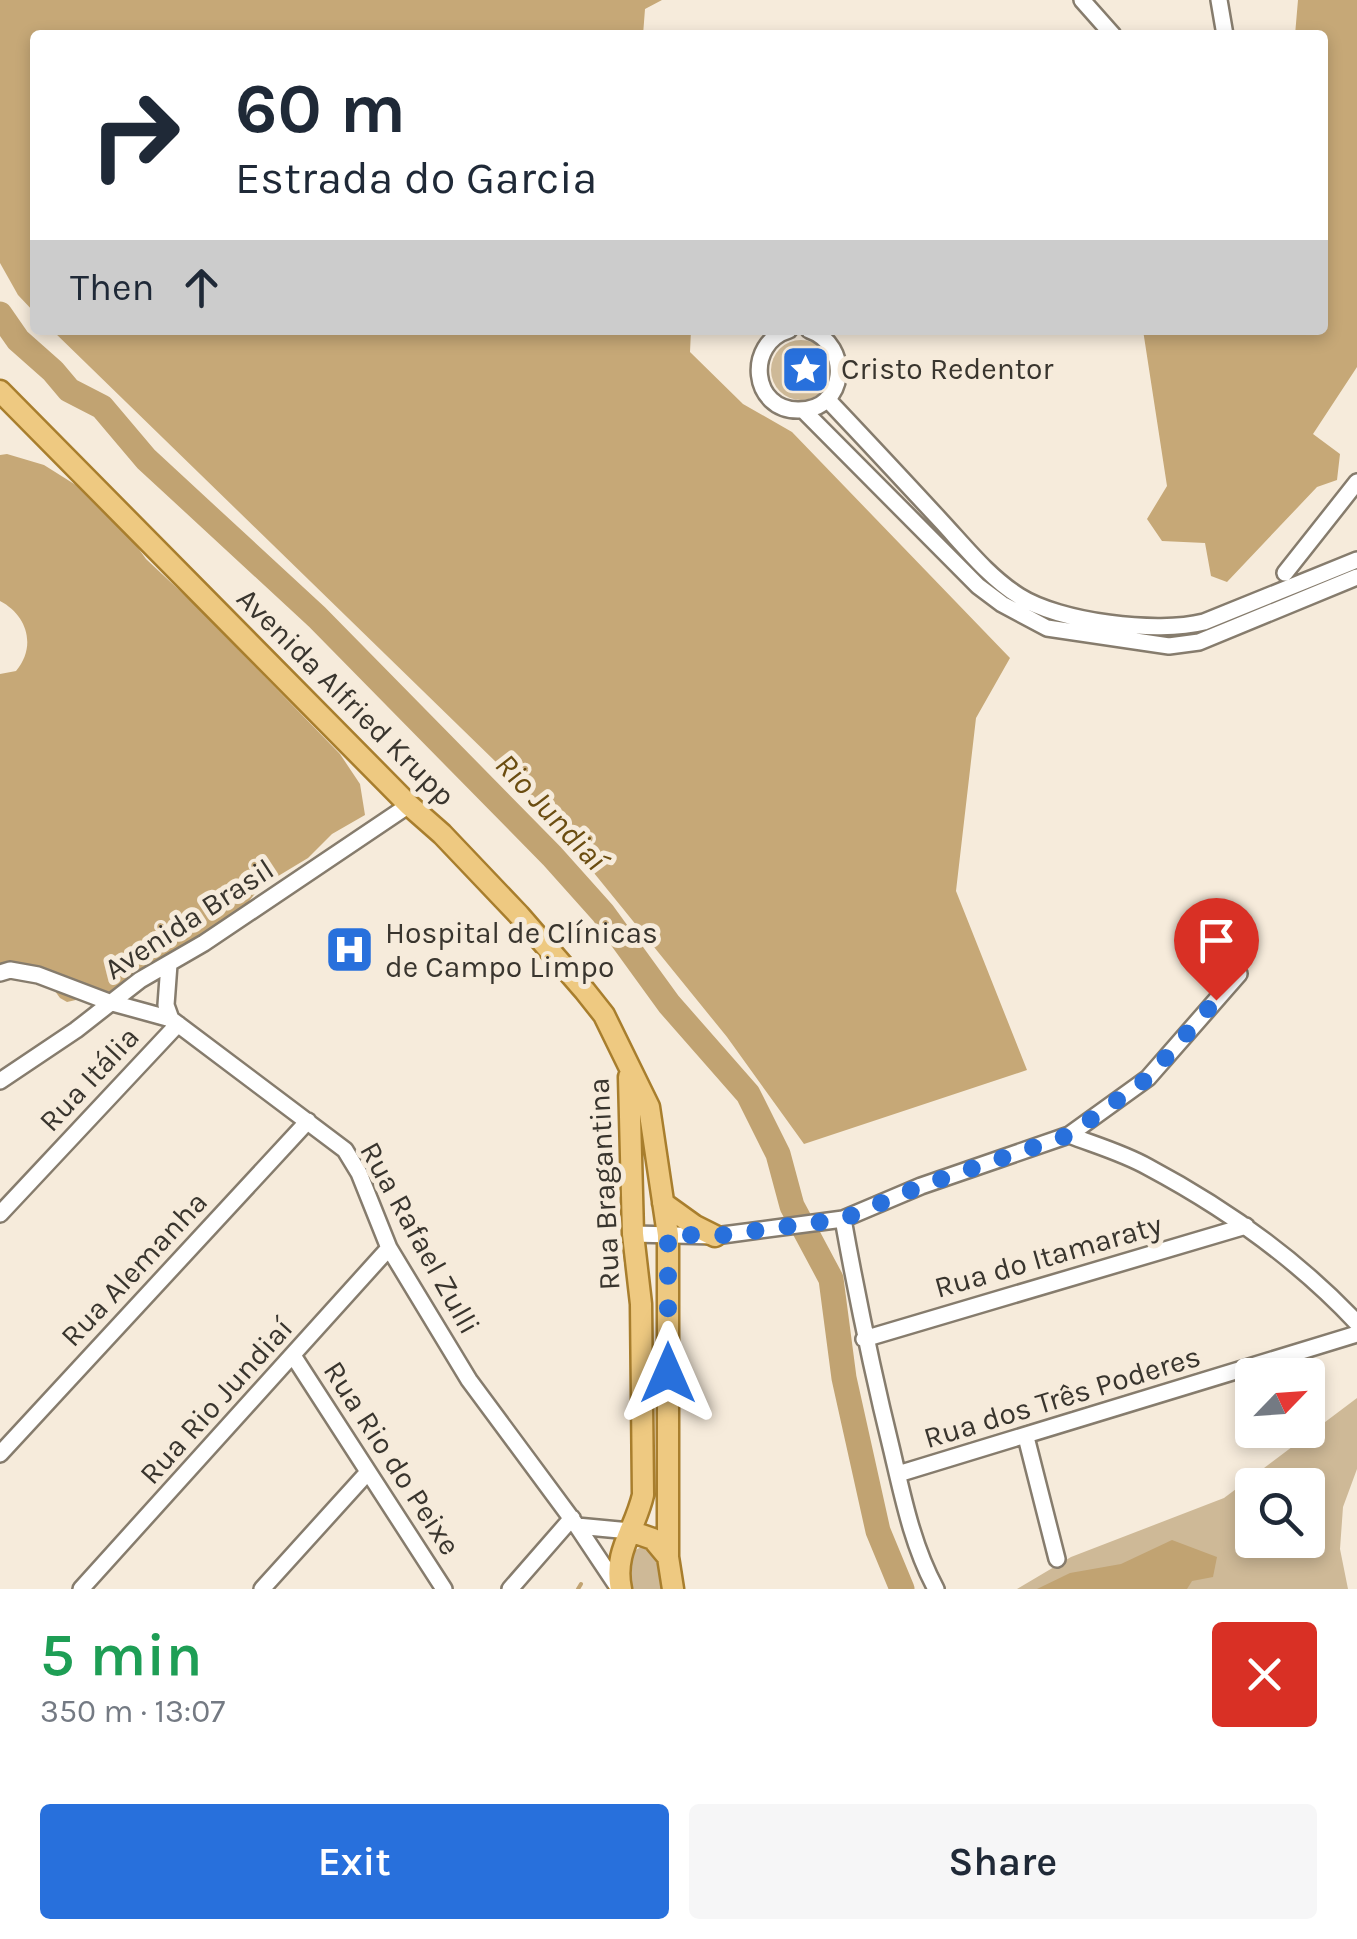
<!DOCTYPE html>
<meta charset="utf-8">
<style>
:root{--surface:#fff;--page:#f6f6f7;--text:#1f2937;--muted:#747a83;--accent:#2870dc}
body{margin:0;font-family:Karla,sans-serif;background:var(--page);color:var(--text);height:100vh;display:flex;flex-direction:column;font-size:38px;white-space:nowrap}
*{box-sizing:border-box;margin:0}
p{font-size:32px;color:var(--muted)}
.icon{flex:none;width:55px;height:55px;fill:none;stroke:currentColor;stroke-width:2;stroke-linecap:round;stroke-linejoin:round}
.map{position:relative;height:1589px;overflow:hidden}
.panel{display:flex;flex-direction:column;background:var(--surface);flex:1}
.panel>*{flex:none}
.guide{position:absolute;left:30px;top:30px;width:1298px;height:305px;border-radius:10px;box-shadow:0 5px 15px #0003;background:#fff;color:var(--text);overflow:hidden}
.needle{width:65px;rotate:65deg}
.tools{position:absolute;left:1235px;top:1358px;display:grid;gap:20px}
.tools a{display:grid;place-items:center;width:90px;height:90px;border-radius:10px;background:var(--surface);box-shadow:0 5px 15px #0003;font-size:50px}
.pin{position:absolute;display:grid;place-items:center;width:85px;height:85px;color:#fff;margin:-102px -42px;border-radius:50% 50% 50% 0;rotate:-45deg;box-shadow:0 0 10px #0007}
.pin .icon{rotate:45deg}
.me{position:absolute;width:110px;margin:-55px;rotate:0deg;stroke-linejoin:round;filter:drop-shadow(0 0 8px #0008)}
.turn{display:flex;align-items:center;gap:35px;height:210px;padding:0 40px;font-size:45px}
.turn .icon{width:130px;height:130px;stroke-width:2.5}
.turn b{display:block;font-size:70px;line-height:85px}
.then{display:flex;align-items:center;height:95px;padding:0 40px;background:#0003;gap:20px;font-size:38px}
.round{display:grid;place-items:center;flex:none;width:105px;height:105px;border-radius:10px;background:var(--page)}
.overview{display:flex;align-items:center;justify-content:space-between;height:170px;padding:0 40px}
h1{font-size:60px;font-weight:600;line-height:75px;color:#1e9e55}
.cta{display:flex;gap:20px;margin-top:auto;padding:20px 40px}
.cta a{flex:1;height:115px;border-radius:10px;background:var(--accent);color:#fff;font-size:40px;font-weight:600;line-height:115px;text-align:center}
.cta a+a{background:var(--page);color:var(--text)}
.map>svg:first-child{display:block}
.green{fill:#ceb997;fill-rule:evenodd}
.forest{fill:#c6a877}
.water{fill:#c1a372}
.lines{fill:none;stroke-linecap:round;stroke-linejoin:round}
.stream{stroke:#c1a372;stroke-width:4}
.river{stroke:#c1a372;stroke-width:25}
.minor-casing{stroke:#867c6d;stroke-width:20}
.major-casing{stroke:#a87e2d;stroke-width:25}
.minor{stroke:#fff;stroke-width:15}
.major{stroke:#eec981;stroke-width:20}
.route{stroke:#2870dc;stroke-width:18;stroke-dasharray:0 32.4}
.labels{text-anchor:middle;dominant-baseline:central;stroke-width:10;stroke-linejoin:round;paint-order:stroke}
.poi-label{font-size:30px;fill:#39352e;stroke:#f6ebdb;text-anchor:start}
.street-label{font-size:30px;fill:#39352e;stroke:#f6ebdb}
.water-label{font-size:32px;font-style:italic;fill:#6b4d11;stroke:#f6ebdb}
</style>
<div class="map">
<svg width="1357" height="1589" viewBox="0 0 1357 1589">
<rect width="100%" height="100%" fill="#f6ebdb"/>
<!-- green -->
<path class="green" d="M771 370a30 30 0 1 1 60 0a30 30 0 1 1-60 0Z
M 1357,1398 L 1357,1469 L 1343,1507 L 1340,1549 L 1348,1589 L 1017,1589 L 1071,1557 L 1224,1498 ZM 1252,1485 L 1308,1485 L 1308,1540 L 1252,1540 Z
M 641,1547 L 656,1554 L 662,1589 L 632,1589 C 624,1573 624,1555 641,1547 Z"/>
<!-- forest -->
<path class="forest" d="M 0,0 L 662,0 L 645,9 L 643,35 L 35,35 L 35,313 L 18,295 L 0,263 Z
M 1298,0 L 1357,0 L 1357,367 L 1313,434 L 1340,454 L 1337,480 L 1317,487 L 1227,582 L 1211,576 L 1205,543 L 1162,541 L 1147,519 L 1167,486 L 1143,330 L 1322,330 L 1322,35 L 1295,35 Z
M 52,330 L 691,330 L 690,352 L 743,404 L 792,432 L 1010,658 L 976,718 L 956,891 L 1027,1070 L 804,1144 L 727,1037 L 534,799 Z
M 7,454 L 44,465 L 106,504 L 146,559 L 195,605 L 340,754 L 360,784 L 365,815 L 332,834 L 308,858 L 260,887 L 232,923 L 120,990 L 67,1002 L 60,998 L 44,976 L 0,972 L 0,674 L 16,671 C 37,646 27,615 0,601 L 0,455 Z"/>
<!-- water -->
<path class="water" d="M 1172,1540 L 1217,1557 L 1213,1577 L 1192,1581 L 1187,1589 L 1037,1589 L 1070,1573 L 1121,1564 Z"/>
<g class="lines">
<!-- stream -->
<path class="stream" d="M 578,1589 L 581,1584"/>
<!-- river -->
<path class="river" d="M 0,314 L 18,340 L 53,371 L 69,390 L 102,407 L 146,459 L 317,617 L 552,856 L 603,913 L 669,1004 L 748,1094 L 778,1154 L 792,1206 L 831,1279 L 844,1378 L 878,1531 L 902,1589"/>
<defs>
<path id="minor" d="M 1082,0 L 1113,35
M 1219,0 L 1225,35
M 789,330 C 745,343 751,411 799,410 C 847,410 852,345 809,330
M 827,399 C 866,440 904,481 942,522 C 966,548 989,577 1019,596 C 1060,622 1157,634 1204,622 L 1357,560
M 803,410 L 978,586 L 1002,604 L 1047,628 L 1169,646 L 1199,642 L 1357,577
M 1285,573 L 1357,482
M 169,964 L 166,1005 L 171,1019
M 0,973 L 10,970 L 38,975 L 109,1002 L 171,1019 L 345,1150 L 359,1173 L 389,1248 L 469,1380 L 577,1526 L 619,1589
M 0,1081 L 76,1030 L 140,980 L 204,943 L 409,805
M 1069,1135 C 1095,1145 1123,1153 1148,1167 C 1225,1208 1297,1259 1357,1323
M 0,1214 L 178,1024
M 843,1219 C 857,1297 873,1374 892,1451 C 903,1498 913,1547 936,1589
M 633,1234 L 715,1236 L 843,1219 L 921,1186 L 1069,1135 L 1148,1078 L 1239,974
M 864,1339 L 1246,1226
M 294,1357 L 444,1589
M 1026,1437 L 1057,1559
M 0,1454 L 308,1121
M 898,1474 L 1357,1334
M 577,1526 L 630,1531
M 81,1589 L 389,1248
M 262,1589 L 368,1472
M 510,1589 L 572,1518"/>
<path id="major" d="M 0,391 L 409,805 L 442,834 L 519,915 L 585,991 L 604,1015 L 649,1107 L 668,1235 L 668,1557 L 673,1589
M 663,1203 L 695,1226 L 715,1236
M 630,1531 L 653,1539 L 668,1557
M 621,1589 C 613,1552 635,1530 643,1495 L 641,1304 L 633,1234 L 629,1077"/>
</defs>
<!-- minor casing -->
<use href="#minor" class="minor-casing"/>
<!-- major casing -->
<use href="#major" class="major-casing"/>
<!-- minor -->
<use href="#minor" class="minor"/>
<!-- major -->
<use href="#major" class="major"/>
</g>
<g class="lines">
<!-- route -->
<path class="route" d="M 668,1373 L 668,1234 L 715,1236 L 843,1219 L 921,1186 L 1069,1135 L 1148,1078 L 1216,1000"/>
</g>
<!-- icons -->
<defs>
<symbol id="sight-square" viewBox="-11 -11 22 22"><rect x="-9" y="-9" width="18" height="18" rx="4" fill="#2870dc" stroke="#f6ebdb"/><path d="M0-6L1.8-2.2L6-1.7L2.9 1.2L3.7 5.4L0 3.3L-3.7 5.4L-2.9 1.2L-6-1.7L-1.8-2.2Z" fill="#fff"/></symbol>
<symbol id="hospital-square" viewBox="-11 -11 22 22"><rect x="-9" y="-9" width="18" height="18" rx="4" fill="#2870dc" stroke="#f6ebdb"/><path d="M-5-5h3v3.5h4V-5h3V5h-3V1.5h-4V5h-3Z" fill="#fff"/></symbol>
</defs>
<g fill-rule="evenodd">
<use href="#sight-square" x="778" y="342" width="55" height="55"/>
<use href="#hospital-square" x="322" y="922" width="55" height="55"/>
</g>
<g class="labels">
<!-- poi labels -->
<g class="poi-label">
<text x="841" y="369">Cristo Redentor</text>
<text x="385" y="933">Hospital de Clínicas<tspan x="385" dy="34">de Campo Limpo</tspan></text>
</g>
<!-- street labels -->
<g class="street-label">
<text transform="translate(346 697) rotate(45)">Avenida Alfried Krupp</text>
<text transform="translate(189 919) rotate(-33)">Avenida Brasil</text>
<text transform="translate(89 1079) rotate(-47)">Rua Itália</text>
<text transform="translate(604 1184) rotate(-93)">Rua Bragantina</text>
<text transform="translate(420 1238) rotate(61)">Rua Rafael Zulli</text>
<text transform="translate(1048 1256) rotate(-16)">Rua do Itamaraty</text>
<text transform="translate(134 1269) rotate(-47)">Rua Alemanha</text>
<text transform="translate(1062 1397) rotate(-17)">Rua dos Três Poderes</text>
<text transform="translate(216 1401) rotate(-48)">Rua Rio Jundiaí</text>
<text transform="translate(392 1458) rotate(57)">Rua Rio do Peixe</text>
</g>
<!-- water labels -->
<g class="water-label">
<text transform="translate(551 812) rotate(47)">Rio Jundiaí</text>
</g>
</g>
</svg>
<div class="tools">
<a><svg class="needle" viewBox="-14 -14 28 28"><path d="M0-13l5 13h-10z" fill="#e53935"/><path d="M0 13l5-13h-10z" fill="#747a83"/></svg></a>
<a><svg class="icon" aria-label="search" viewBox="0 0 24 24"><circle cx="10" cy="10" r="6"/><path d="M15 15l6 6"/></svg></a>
</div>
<div class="pin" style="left:1216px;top:1000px;background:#d93025"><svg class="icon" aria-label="arrive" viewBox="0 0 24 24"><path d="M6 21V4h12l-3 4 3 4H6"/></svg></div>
<svg class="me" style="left:668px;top:1373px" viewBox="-20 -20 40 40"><path d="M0-17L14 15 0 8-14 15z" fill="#2870dc" stroke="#fff" stroke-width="4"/></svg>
<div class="guide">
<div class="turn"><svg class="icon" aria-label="right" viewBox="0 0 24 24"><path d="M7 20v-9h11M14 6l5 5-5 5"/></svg><div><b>60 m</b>Estrada do Garcia</div></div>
<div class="then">Then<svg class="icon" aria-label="ahead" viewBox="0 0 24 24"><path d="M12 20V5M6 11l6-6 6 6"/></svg></div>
</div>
</div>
<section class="panel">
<div class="overview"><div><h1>5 min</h1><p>350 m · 13:07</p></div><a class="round" style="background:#d93025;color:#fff"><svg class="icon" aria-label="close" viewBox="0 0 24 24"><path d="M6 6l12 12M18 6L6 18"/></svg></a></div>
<div class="cta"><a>Exit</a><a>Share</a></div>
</section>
